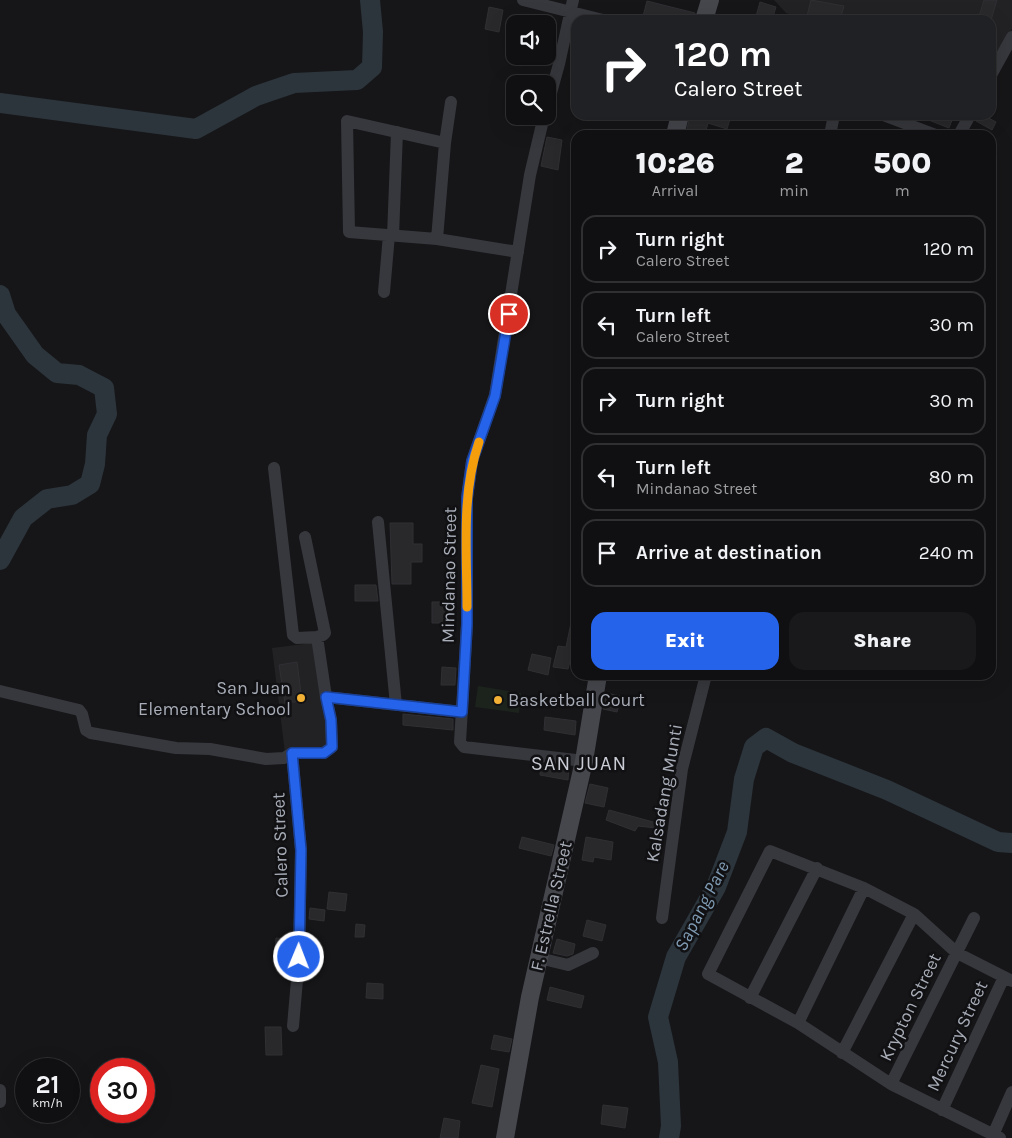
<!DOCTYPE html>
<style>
:root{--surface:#101012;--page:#19191b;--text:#f1f3f6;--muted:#9c9d9f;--line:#303032;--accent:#2563eb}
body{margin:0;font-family:Karla,sans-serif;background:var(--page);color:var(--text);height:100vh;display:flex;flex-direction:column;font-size:19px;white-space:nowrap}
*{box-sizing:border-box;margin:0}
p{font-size:16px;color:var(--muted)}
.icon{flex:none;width:28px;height:28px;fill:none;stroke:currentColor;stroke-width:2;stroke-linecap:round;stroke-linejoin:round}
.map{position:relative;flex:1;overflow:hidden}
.drawer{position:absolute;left:571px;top:130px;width:425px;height:550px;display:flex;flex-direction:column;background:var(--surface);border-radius:15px;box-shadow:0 5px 20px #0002,0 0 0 1px var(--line)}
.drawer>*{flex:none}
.hud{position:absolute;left:571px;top:15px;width:425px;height:105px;border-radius:15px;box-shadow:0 5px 20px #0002,0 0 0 1px var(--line);background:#202124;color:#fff;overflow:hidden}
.controls{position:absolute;left:506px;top:15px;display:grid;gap:10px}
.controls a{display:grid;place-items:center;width:50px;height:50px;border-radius:10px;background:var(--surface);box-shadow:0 5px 20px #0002,0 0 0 1px var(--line);font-size:25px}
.speed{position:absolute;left:15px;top:1058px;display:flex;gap:10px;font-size:25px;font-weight:700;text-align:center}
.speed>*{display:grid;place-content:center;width:65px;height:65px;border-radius:50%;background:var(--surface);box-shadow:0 5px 20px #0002,0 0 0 1px var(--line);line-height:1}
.speed small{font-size:12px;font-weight:400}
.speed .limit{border:8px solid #d22;background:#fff;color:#111}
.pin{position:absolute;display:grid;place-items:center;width:42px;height:42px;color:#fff;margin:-21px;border:2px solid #fff;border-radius:50%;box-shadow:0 1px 5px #0007}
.me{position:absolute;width:55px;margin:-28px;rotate:1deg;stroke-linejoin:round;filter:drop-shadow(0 0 4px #0008)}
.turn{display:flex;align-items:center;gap:18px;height:105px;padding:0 20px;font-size:22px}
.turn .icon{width:65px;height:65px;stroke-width:2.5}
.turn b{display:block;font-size:35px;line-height:42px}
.eta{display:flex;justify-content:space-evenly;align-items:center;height:85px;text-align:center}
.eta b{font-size:30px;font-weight:800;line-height:35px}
.primary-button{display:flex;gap:10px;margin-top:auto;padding:10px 20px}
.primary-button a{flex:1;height:58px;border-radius:15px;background:var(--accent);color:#fff;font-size:20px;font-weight:800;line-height:58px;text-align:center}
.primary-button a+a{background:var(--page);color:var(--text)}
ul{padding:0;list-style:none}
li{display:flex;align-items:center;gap:15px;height:68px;margin:0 10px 8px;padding:0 10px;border:2px solid var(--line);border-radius:15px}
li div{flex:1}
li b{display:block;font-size:19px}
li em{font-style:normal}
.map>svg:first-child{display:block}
.built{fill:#222225}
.green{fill:#1c231d}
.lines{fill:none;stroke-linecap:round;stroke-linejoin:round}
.river{stroke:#2c353c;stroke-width:20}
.building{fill:#29292c;stroke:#303034}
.minor{stroke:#37383d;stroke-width:12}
.secondary{stroke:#45474d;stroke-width:18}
.route-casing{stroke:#184099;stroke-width:12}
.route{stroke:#2563eb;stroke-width:9}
.slow{stroke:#f59e0b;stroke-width:9}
.poi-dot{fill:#f2b134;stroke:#111113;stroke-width:2}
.labels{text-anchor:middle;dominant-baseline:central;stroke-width:5;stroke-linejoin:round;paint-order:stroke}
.street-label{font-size:18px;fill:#a8adb8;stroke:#111113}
.poi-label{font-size:18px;fill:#a8adb8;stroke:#111113;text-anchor:end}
.water-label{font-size:19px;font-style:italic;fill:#7f9bb3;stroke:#111113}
.quarter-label{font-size:20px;letter-spacing:1px;fill:#c9ccd4;stroke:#111113}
</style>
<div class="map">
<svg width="1012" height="1138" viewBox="0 0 1012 1138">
<rect width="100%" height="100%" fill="#161618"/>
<!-- built -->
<path class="built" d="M 774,0 L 1012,0 L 1012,29 L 991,68 L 991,20 L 808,20 L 786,13 Z
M 320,642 L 328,747 L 285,753 L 272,648 Z"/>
<!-- green -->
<path class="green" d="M 478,686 L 521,693 L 519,713 L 475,707 Z"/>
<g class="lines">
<!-- river -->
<path class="river" d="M 0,103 L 196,129 L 256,96 L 294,83 L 357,80 L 372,67 L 373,32 L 370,0
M 0,295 L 6,314 L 35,355 L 57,373 L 79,375 L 104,388 L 107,414 L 97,435 L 95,464 L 90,484 L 72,495 L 47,499 L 23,518 L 0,560
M 669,1138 L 671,1126 L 668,1062 L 658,1017 L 676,957 L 716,887 L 737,832 L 744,779 L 754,747 L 766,738 L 793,753 L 887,790 L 998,842 L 1012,843"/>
</g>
<!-- building -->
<path class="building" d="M 811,0 L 844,6 L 840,20 L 806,20 Z
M 984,0 L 997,0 L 991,20 L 978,20 Z
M 647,1 L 695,13 L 694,20 L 642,20 Z
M 760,2 L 776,7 L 772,20 L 755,20 Z
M 489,7 L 503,10 L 499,32 L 485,29 Z
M 690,115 L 718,115 L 730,119 L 727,129 L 708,123 L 705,134 L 687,129 Z
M 916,115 L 954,115 L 949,128 Z
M 979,115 L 983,115 L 996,122 L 992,130 L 976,121 Z
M 547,137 L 562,140 L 558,170 L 541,166 Z
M 390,523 L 413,523 L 413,544 L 422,544 L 422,562 L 411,562 L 411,584 L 392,584 Z
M 355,585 L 376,585 L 378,601 L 355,601 Z
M 432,602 L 454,602 L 453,623 L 432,623 Z
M 572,618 L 576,618 L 576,662 L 570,661 L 568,669 L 553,667 L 558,646 L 566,647 Z
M 532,654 L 551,658 L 548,675 L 528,670 Z
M 297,662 L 302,701 L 285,703 L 279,665 Z
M 442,667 L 456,668 L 455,685 L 441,685 Z
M 606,693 L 621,696 L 617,712 L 603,709 Z
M 403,714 L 453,719 L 453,730 L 403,725 Z
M 545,717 L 576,721 L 575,735 L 544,730 Z
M 541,764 L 569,767 L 568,780 L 540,775 Z
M 590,784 L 608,788 L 604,807 L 585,803 Z
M 609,810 L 657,823 L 656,828 L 638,826 L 635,831 L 606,820 Z
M 522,837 L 554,845 L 551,856 L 519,848 Z
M 586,837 L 613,842 L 611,860 L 594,857 L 593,862 L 582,860 Z
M 329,892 L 347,894 L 345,911 L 327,909 Z
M 310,908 L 325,910 L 324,921 L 309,919 Z
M 587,920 L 606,925 L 602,941 L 583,936 Z
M 356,924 L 365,925 L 364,937 L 355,937 Z
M 276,938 L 291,939 L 291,952 L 275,951 Z
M 557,939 L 575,944 L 573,954 L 567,956 L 553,953 Z
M 367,983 L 383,984 L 383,999 L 366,998 Z
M 550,987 L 584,996 L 581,1008 L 547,1000 Z
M 265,1027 L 281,1027 L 282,1055 L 266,1055 Z
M 494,1035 L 512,1039 L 509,1052 L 491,1049 Z
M 481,1065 L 499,1069 L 492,1107 L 472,1103 Z
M 603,1105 L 628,1108 L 625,1128 L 601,1124 Z
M 444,1118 L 460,1121 L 458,1138 L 440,1138 Z"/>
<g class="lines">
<!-- minor -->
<path class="minor" d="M 523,0 L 603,20
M 991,75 L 1012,37
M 548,104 L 559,64 L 573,0
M 883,115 L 936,135
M 544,116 L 530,175 L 495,395 L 472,461 L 467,498 L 467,624 L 460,742 L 464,747 L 584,761
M 830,135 L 834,115
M 959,135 L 970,115
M 445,143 L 347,121 L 349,232 L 437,239 L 518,252
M 393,236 L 397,132
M 437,239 L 445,143 L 451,102
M 384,292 L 389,235
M 274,468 L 293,635 L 297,638 L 317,637
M 378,522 L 396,705
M 305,537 L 325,633 L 323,635 L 317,637 L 326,697 L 462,712
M 0,691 L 79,710 L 82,714 L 86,730 L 91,733 L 176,748 L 210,749 L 266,759 L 284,758 L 292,753
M 662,918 L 682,769 L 706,675
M 974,918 L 891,1084 L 1000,1138
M 539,958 L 568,965 L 593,953
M 750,998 L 817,868
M 798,1023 L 864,888
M 293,1026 L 299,957 L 301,850 L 292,753 L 324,753 L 332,747 L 331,720 L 326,697
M 842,1053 L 914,914
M 891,1084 L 798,1023 L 708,974 L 770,851 L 864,888 L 914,914 L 957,953 L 1012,981
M 0,1090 L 0,1102
M 942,1110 L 1004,977
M 993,1135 L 1012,1092"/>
<!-- secondary -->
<path class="secondary" d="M 704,20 L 710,0
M 675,135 L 680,115
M 505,1138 L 530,997 L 584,761 L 598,675"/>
</g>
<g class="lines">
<defs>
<path id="route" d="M 299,957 L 301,850 L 292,753 L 324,753 L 332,747 L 331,720 L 326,697 L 462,712 L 467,624 L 467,498 L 472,461 L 495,396 L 509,314"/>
</defs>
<!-- route casing -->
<use href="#route" class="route-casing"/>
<!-- route -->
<use href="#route" class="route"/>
<!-- slow -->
<path class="slow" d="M 467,607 C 467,552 461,494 479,442"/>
</g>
<!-- markers -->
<g class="poi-dot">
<circle cx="301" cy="698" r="5"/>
<circle cx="498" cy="700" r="5"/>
</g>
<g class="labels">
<!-- street labels -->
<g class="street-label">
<text transform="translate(449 575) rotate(-89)">Mindanao Street</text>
<text transform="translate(664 793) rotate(-80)">Kalsadang Munti</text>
<text transform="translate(280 845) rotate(-92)">Calero Street</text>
<text transform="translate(551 906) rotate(-77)">F. Estrella Street</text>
<text transform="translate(910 1007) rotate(-64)">Krypton Street</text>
<text transform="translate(957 1036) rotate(-65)">Mercury Street</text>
</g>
<!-- poi labels -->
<g class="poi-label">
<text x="291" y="688">San Juan<tspan x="291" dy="21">Elementary School</tspan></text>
<text x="508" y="700" text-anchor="start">Basketball Court</text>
</g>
<!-- water labels -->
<g class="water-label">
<text transform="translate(702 906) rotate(-63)">Sapang Pare</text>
</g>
<!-- quarter labels -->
<g class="quarter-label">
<text x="579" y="763">SAN JUAN</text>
</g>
</g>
</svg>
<div class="controls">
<a><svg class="icon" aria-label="sound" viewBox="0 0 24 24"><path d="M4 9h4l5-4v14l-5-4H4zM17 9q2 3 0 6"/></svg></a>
<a><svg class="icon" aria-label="search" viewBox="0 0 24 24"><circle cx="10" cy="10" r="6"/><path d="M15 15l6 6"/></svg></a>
</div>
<div class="speed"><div>21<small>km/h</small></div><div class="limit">30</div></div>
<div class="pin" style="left:509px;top:314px;background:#d93025"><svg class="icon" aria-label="arrive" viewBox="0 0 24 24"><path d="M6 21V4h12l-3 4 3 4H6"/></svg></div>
<svg class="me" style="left:299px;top:957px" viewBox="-20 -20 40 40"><circle r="17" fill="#2563eb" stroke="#fff" stroke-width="3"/><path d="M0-11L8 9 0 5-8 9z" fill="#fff"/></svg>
<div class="hud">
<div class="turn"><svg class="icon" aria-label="right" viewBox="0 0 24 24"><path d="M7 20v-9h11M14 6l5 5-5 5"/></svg><div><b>120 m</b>Calero Street</div></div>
</div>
<section class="drawer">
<div class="eta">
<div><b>10:26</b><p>Arrival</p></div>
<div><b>2</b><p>min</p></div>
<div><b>500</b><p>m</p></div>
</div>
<ul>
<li><svg class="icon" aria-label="right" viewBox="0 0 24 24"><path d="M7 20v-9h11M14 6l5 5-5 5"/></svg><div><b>Turn right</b><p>Calero Street</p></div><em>120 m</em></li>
<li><svg class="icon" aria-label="left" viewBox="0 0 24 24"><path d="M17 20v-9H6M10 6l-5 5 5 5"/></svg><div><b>Turn left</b><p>Calero Street</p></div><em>30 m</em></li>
<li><svg class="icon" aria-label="right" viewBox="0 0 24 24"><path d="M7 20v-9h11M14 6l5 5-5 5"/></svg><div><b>Turn right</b></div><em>30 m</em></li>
<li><svg class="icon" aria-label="left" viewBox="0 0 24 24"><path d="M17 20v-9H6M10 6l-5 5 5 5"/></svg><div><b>Turn left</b><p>Mindanao Street</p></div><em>80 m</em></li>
<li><svg class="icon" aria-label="arrive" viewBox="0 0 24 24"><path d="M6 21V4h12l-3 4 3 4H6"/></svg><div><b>Arrive at destination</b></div><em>240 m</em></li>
</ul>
<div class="primary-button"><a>Exit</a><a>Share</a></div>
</section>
</div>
